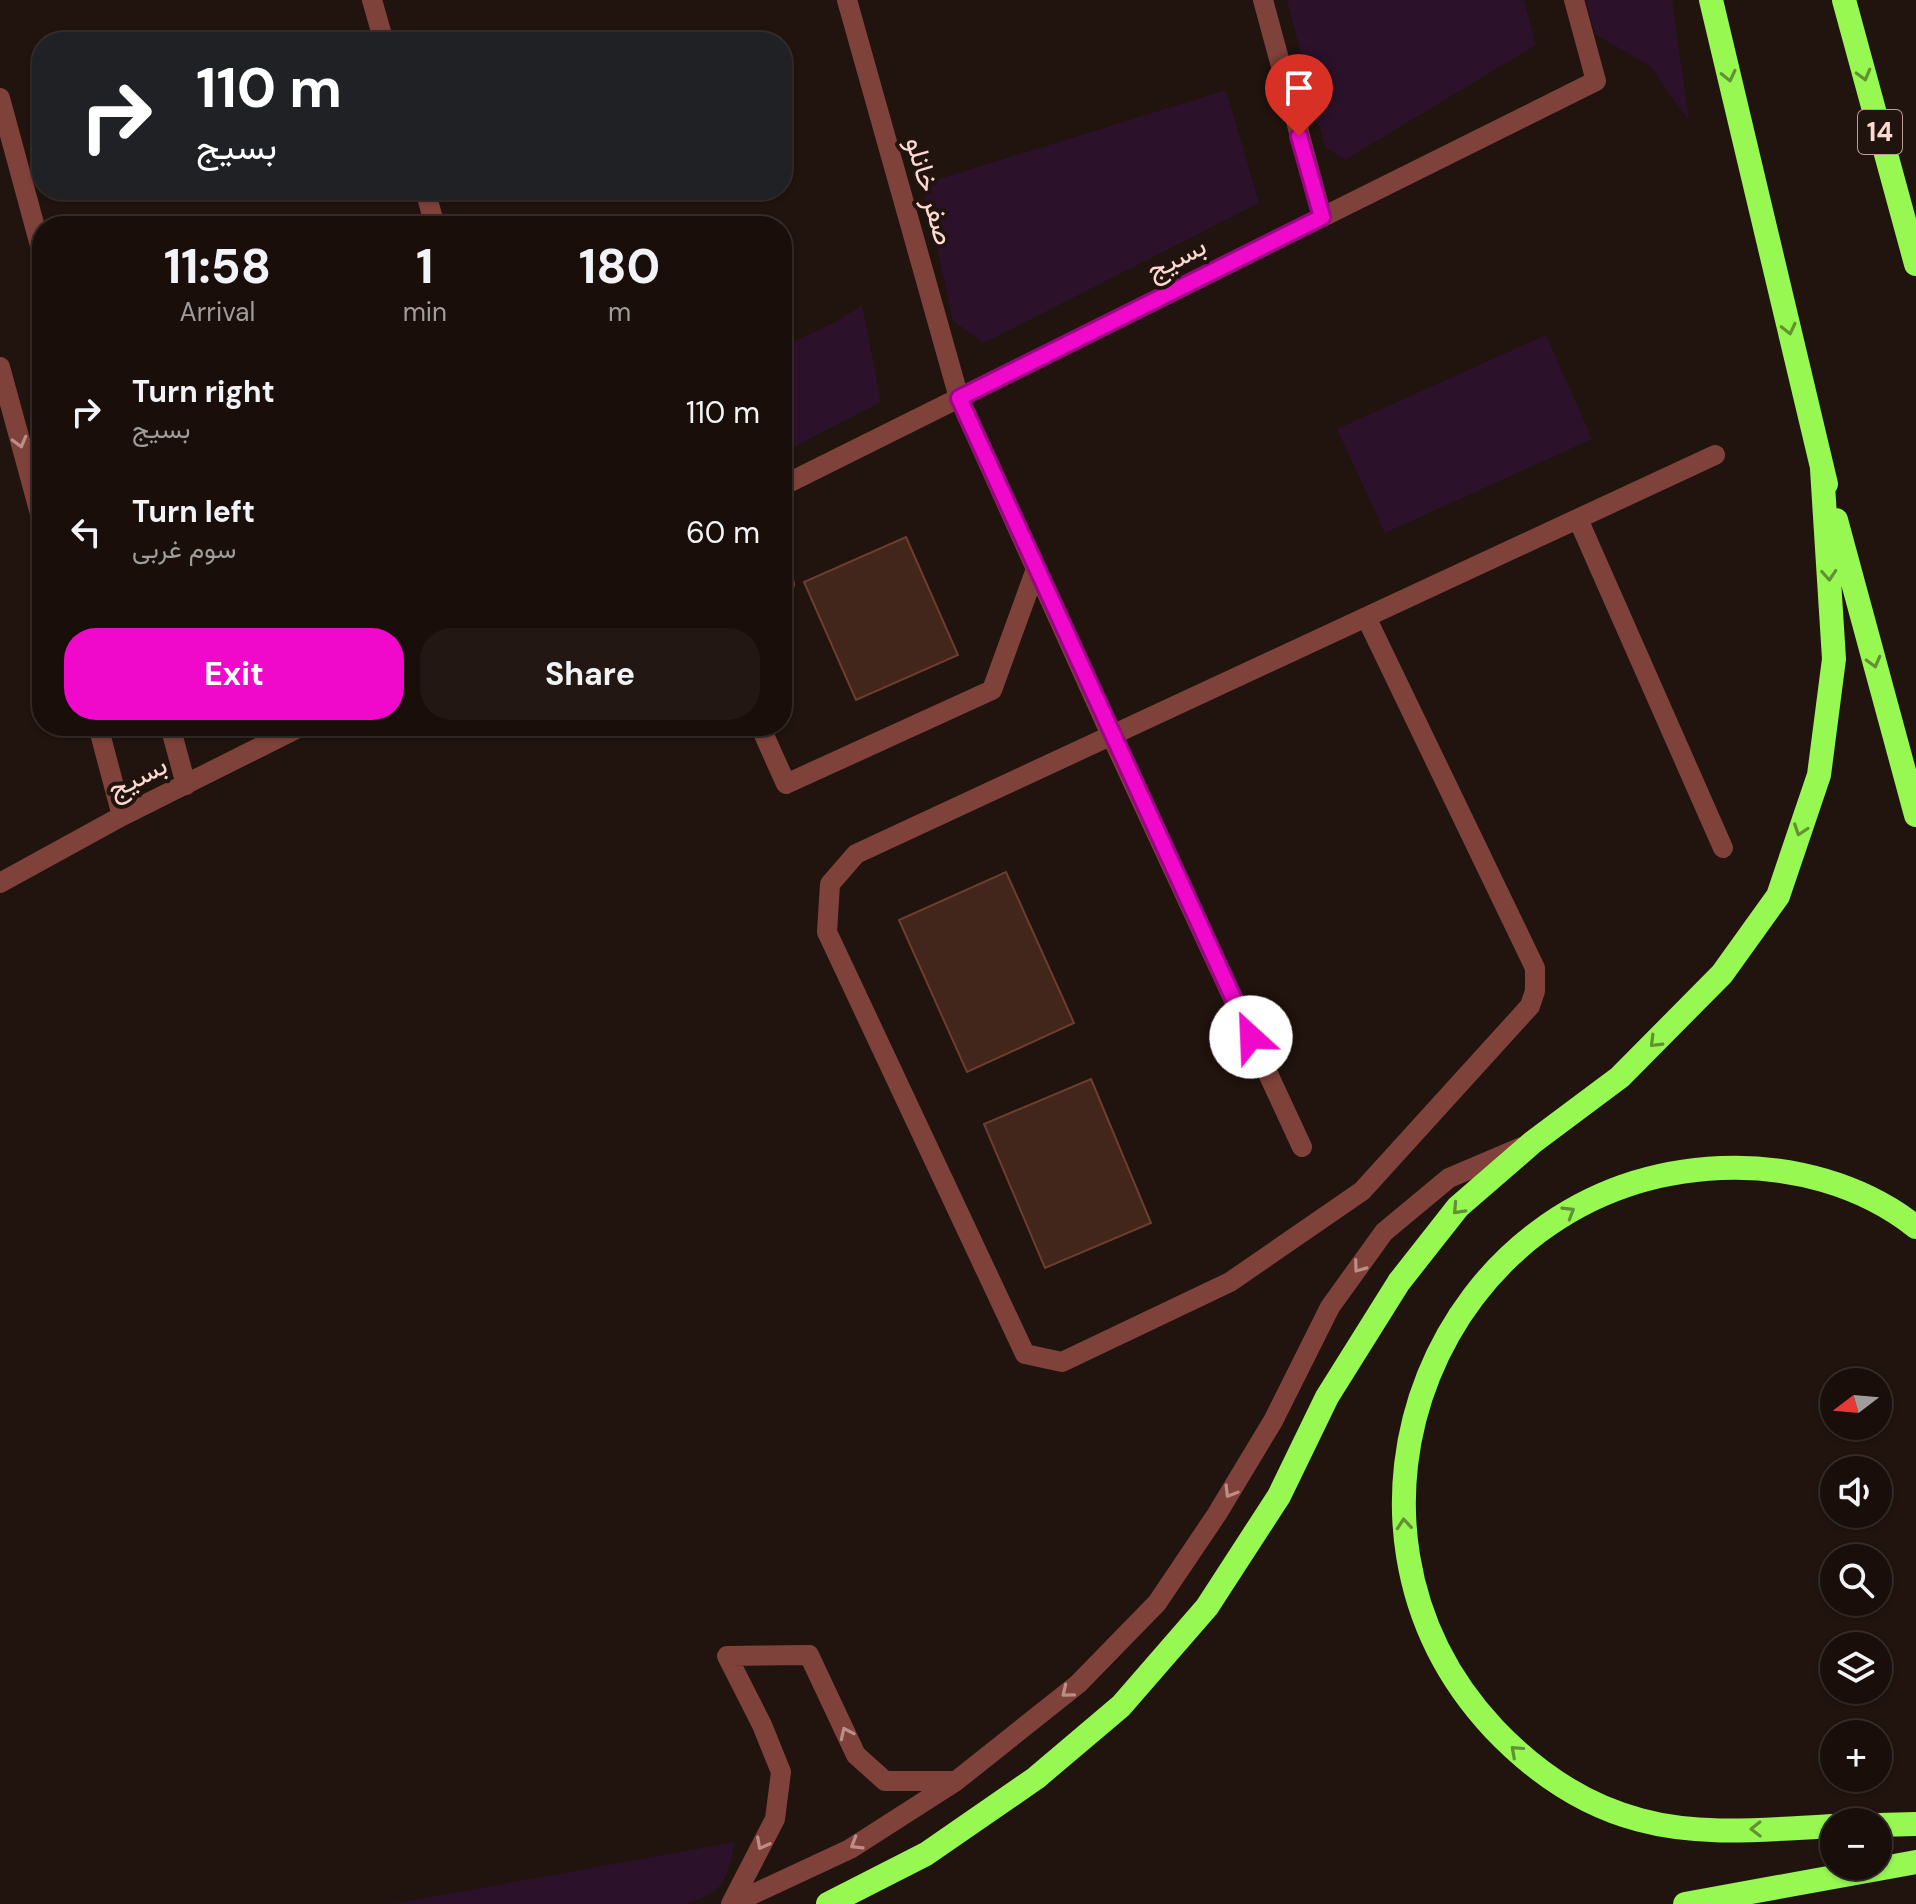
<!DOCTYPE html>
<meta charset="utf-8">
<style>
:root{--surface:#190e0a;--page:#221713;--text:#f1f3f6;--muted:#9f9c9c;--line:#372e2b;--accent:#f009cb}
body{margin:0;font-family:"DM Sans",Vazirmatn,sans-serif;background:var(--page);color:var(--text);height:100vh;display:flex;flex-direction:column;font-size:30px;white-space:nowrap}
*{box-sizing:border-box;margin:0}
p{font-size:26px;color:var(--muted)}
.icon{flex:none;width:44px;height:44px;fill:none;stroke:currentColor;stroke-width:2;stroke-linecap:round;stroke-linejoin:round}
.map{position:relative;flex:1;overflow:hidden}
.drawer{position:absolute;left:32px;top:216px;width:760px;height:520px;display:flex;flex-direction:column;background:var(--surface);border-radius:32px;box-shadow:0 2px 6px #0004,0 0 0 2px var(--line)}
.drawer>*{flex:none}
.banner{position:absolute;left:32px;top:32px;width:760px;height:168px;border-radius:32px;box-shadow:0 2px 6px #0004,0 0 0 2px var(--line);background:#202124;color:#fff;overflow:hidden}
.needle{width:52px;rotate:254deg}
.buttons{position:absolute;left:1820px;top:1368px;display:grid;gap:16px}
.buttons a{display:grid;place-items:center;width:72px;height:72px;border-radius:50%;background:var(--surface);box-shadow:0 2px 6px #0004,0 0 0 2px var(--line);font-size:40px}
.pin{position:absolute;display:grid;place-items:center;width:68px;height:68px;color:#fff;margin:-82px -34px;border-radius:50% 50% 50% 0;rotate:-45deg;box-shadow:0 0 8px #0007}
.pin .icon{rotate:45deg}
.me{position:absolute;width:88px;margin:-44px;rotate:335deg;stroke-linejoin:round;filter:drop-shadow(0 0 6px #0008)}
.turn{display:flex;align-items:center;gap:28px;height:168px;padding:0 32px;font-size:36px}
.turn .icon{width:104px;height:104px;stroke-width:2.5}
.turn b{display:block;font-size:56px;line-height:68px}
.eta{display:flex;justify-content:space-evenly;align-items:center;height:136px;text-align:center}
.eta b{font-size:48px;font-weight:700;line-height:56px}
.action{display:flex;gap:16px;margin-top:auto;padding:16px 32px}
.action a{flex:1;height:92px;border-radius:32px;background:var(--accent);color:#fff;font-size:32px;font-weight:700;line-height:92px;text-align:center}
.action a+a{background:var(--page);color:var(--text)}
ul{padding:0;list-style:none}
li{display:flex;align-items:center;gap:24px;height:120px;padding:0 32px}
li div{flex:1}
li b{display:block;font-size:30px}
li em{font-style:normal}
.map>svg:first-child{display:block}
.green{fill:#2b122a}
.building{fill:#42251b;stroke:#6d3e2e;stroke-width:2}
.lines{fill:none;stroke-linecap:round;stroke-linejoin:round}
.minor{stroke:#7f423b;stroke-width:20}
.highway{stroke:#96f851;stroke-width:24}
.oneway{stroke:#619133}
.oneway2{stroke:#be8e86}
.route-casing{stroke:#9c0684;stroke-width:20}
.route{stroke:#f009cb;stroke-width:14}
.labels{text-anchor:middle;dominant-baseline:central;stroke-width:8;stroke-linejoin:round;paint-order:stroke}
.shield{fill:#21130e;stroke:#bb9e96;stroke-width:2}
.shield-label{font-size:26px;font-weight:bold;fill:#fdd9d1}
.street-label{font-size:28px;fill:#fdd9d1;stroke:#21130e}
</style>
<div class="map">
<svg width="1916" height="1904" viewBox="0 0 1916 1904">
<rect width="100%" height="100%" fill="#21130e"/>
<!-- green -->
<path class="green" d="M 1287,0 L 1524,0 L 1536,45 L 1345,160 L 1325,147 Z
M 1586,0 L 1672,0 L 1689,121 L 1650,66 L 1595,34 Z
M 1226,90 L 1259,203 L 984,343 L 953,321 L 923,184 Z
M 862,305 L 881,402 L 782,453 L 782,347 L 838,321 Z
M 1546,335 L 1592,439 L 1385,533 L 1337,429 Z
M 735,1842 C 726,1881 726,1892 685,1904 L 392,1904 Z"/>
<!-- building -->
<path class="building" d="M 906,537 L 958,655 L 856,700 L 804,582 Z
M 1006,872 L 1074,1023 L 967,1072 L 899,920 Z
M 1091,1079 L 1151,1223 L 1045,1268 L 984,1124 Z"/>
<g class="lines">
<!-- minor -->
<path class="minor" d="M 372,0 L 384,42
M 847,0 L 959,398 L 1111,735 L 1302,1147
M 1263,0 L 1322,217
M 0,98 L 42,253
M 425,190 L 435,226
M 0,367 L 42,521
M 782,486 L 1596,81 L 1574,0
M 1578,519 L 1723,848
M 782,586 L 785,584
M 1366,617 L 1535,968 L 1535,991 L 1530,1006 L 1362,1191 L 1230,1282 L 1062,1362 L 1025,1354 L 827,932 L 830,884 L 856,854 L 1715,455
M 98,726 L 122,816
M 170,726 L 186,785
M 760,726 L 786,784 L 992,690 L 1036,569
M 0,883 L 122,816 L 302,726
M 731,1904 L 775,1819 L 781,1772 L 762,1725 L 727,1656 L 809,1655 L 856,1755 L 885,1781 L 956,1781
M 732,1904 L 850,1849 L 956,1781 L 1078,1684 L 1157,1603 L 1217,1514 L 1273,1421 L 1330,1307 L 1384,1232 L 1449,1178 L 1522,1147"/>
<!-- highway -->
<path class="highway" d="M 1711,0 L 1826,484
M 1844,0 L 1916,264
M 1836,520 L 1916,815
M 1878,1825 L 1916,1824
M 1834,1826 C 1770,1829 1702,1837 1640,1820 C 1583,1805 1534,1771 1494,1729 C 1301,1523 1437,1180 1721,1168 C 1789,1165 1862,1184 1916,1227
M 828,1904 L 926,1854 L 1036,1778 L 1121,1706 L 1207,1607 L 1279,1496 L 1327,1397 L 1399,1282 L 1458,1207 L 1533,1142 L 1620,1077 L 1722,974 L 1778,896 L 1819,775 L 1834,659 L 1822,469
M 1685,1904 L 1916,1862"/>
</g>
<!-- one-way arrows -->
<defs><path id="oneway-chevron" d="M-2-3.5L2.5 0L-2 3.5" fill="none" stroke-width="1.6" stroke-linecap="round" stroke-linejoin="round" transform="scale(2)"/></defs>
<g class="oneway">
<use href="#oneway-chevron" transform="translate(1864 75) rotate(75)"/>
<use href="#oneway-chevron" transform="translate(1729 76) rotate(77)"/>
<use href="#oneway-chevron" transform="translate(1789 329) rotate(77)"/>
<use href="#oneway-chevron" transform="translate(1829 575) rotate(86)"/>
<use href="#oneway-chevron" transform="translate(1874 662) rotate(75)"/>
<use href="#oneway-chevron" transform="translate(1800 830) rotate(109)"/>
<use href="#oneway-chevron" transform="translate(1655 1042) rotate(135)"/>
<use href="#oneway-chevron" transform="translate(1458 1209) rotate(133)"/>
<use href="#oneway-chevron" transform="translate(1569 1212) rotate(-32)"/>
<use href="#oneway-chevron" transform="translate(1404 1524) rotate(-95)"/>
<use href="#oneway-chevron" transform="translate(1516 1751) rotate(-138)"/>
<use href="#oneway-chevron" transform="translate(1756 1829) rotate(179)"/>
</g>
<g class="oneway2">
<use href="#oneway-chevron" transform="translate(20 442) rotate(75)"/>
<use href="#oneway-chevron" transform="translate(1359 1267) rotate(126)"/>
<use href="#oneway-chevron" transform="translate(1230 1492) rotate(121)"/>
<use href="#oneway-chevron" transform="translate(1067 1692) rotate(141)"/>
<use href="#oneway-chevron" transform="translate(846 1733) rotate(-115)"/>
<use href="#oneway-chevron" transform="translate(762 1844) rotate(118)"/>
<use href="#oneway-chevron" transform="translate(856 1844) rotate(149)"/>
</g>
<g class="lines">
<defs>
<path id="route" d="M 1251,1037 L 959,398 L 1322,217 L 1299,136"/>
</defs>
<!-- route casing -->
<use href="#route" class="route-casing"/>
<!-- route -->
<use href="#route" class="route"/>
</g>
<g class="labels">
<!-- shield labels -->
<rect class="shield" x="1858" y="110" width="44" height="44" rx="6"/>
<g class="shield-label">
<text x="1880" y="132">14</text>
</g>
<!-- street labels -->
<g class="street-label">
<text transform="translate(930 191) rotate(74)">صفر خانلو</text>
<text transform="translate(1176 258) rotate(-27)">بسیج</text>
<text transform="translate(137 777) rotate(-27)">بسیج</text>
</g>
</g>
</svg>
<div class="buttons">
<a><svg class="needle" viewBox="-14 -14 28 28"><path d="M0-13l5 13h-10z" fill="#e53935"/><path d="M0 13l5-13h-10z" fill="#9f9c9c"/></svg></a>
<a><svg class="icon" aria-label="sound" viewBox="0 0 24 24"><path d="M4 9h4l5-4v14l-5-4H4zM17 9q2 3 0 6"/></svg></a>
<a><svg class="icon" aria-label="search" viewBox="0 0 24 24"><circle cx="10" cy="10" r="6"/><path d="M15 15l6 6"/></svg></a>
<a><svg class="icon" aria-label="layers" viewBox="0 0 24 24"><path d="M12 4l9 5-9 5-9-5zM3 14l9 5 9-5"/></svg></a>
<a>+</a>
<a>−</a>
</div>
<div class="pin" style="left:1299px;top:136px;background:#d93025"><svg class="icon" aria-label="arrive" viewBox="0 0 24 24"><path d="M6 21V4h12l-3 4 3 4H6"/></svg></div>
<svg class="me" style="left:1251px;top:1037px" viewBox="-20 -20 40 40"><circle r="19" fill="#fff"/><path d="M0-13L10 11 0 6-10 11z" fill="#f009cb"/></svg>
<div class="banner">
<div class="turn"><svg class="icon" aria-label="right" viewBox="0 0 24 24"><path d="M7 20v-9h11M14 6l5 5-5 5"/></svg><div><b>110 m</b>بسیج</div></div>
</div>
<section class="drawer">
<div class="eta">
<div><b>11:58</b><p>Arrival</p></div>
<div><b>1</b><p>min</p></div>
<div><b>180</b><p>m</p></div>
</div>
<ul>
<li><svg class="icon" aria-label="right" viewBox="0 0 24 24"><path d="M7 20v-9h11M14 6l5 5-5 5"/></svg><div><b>Turn right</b><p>بسیج</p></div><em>110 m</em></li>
<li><svg class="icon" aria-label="left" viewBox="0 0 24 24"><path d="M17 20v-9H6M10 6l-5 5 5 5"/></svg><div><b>Turn left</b><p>سوم غربی</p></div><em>60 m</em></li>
</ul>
<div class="action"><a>Exit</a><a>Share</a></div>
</section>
</div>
